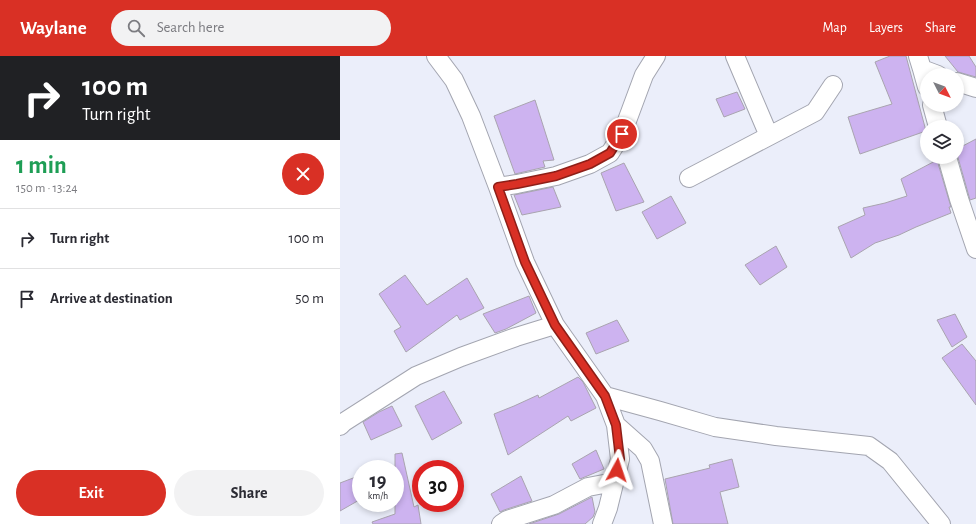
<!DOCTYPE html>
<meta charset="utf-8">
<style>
:root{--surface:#fff;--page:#f2f2f3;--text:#2b2b33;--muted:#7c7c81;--line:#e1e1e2;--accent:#d93025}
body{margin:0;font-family:"Alegreya Sans",sans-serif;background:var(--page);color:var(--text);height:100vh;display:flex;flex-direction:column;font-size:15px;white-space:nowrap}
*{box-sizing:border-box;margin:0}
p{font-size:13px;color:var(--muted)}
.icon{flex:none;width:22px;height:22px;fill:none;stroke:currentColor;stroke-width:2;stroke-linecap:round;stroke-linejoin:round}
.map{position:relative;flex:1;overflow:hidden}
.drawer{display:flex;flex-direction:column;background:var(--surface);width:340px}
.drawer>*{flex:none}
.guide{background:#202124;color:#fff;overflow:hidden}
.needle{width:26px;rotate:132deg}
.tools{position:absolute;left:580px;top:12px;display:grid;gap:8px}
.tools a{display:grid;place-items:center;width:44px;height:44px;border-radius:50%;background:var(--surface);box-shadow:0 2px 6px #0003;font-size:20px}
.speed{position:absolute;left:12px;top:404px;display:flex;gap:8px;font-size:20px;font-weight:700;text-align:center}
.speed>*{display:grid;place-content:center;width:52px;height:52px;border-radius:50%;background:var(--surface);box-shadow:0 2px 6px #0003;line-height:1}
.speed small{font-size:10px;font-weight:400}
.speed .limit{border:6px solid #d22;background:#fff;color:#111}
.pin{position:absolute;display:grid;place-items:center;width:34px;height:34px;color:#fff;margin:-17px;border:2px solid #fff;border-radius:50%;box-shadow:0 1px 4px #0007}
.me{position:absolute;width:44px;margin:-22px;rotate:5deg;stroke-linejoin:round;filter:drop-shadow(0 0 3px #0008)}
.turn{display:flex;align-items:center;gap:14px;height:84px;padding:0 16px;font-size:18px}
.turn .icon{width:52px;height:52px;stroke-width:2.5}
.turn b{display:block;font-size:28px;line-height:34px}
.round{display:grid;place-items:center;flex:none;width:42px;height:42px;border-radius:21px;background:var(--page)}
.summary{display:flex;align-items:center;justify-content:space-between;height:68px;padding:0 16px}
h1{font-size:24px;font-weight:700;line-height:30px;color:#1e9e55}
.action{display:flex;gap:8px;margin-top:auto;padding:8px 16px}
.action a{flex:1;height:46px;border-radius:24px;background:var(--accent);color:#fff;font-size:16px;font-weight:700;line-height:46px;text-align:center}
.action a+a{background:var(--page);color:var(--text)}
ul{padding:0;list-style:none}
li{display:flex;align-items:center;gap:12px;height:60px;padding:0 16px;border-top:1px solid var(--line)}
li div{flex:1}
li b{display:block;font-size:15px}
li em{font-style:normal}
header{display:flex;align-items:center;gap:24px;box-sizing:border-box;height:56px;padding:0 20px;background:var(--accent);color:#fff}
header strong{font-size:19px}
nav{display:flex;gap:22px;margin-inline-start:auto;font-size:14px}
.search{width:280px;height:36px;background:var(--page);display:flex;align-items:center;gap:10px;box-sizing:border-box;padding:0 14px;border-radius:22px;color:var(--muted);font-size:15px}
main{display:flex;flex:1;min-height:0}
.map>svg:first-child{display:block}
.building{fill:#cdb3f0;stroke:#a9a4af}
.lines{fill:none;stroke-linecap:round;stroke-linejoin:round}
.street-casing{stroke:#a3a5b0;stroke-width:20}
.street{stroke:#fff;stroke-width:18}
.route-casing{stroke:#8d1f18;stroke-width:10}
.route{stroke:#d93025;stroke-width:7}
</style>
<header>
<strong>Waylane</strong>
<div class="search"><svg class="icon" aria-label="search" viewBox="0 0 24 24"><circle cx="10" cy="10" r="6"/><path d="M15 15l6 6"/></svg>Search here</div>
<nav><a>Map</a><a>Layers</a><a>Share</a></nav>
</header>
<main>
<section class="drawer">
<div class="guide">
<div class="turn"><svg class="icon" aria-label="right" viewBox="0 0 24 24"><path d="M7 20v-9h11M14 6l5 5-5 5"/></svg><div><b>100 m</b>Turn right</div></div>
</div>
<div class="summary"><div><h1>1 min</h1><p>150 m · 13:24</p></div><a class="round" style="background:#d93025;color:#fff"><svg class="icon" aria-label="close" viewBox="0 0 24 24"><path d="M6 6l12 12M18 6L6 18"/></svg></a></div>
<ul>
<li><svg class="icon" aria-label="right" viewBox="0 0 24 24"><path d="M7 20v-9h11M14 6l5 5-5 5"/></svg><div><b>Turn right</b></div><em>100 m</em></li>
<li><svg class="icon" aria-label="arrive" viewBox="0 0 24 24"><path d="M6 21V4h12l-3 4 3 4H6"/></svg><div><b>Arrive at destination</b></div><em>50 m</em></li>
</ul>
<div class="action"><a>Exit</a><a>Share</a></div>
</section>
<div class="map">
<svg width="636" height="468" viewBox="0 0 636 468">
<rect width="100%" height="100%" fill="#ebeefa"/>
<!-- building -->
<path class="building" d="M 550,0 L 566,0 L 586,75 L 520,98 L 508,61 L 552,48 L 535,6 Z
M 605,0 L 629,0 L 636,11 L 636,21 L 618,16 Z
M 397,36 L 405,53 L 384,61 L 376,43 Z
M 195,44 L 214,104 L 203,105 L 205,111 L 175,118 L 154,60 Z
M 636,83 L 636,142 L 630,144 L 617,98 L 617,93 Z
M 597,104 L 611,151 L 609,151 L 611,157 L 576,171 L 559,179 L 535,187 L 511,202 L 498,171 L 525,159 L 523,152 L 545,147 L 567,140 L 561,123 Z
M 284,107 L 304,146 L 276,155 L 261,117 Z
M 213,131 L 221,151 L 182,159 L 174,139 Z
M 331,140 L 346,167 L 317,183 L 302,156 Z
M 436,190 L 447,211 L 420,229 L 405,209 Z
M 65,219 L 87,249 L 127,222 L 144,252 L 120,264 L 117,259 L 66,296 L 54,275 L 61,271 L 39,238 Z
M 189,240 L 196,257 L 166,273 L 155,277 L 143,258 Z
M 615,258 L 627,281 L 612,291 L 597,264 Z
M 277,264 L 289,285 L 256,298 L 246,277 Z
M 622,288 L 636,305 L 636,349 L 602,302 Z
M 238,321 L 243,326 L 256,352 L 231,365 L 228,360 L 168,399 L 154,358 L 174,350 L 198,339 L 199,342 Z
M 104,335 L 122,367 L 92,384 L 75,350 Z
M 52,350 L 62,370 L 31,384 L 23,366 L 39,356 Z
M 256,394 L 264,413 L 240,423 L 232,408 Z
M 62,397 L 74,451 L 78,449 L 81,468 L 33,468 L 32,466 L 55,458 L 55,398 Z
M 392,403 L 399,431 L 380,436 L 388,468 L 333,468 L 325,423 L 370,412 L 369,409 Z
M 21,419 L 21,443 L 0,455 L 0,427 Z
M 181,420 L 192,445 L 164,454 L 160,456 L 151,438 Z
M 252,441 L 255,456 L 253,461 L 245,468 L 189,468 L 219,458 Z"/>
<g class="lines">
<defs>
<path id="street" d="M 96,0 L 114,24 L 131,60 L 158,131 L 185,206 L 215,269 L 265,340 L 276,369 L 280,403 L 268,452 L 262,468
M 395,0 L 429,80
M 578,0 L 582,13 L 598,19
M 582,13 L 587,31
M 617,26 L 636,32
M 592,49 L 598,71
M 607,101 L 619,143 L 636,193
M 349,122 L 475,56 L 493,29
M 158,131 L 177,128 L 216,120 L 250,108 L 270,97 L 282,78 L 291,54 L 304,19 L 316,0
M 265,340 L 320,355 L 375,371 L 436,380 L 529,390 L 550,405 L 601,468
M 276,369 L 303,393 L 310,405 L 323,468
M 0,370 L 4,366 L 76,320 L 121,301 L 176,281 L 215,269
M 161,468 L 167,464 L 214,449 L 248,431 L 274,426"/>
</defs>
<!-- street casing -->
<use href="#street" class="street-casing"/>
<!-- street -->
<use href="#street" class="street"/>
</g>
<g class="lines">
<defs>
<path id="route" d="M 277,414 L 280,403 L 276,369 L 265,340 L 215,269 L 185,206 L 158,131 L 177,128 L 216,120 L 250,108 L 270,97 L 282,78"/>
</defs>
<!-- route casing -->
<use href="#route" class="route-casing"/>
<!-- route -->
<use href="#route" class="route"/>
</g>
</svg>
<div class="tools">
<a><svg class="needle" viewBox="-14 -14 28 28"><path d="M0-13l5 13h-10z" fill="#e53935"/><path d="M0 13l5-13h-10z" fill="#7c7c81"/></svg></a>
<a><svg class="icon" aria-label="layers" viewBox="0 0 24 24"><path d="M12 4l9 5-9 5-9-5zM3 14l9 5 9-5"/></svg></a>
</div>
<div class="speed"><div>19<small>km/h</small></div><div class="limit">30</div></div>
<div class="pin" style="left:282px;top:78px;background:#d93025"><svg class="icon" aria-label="arrive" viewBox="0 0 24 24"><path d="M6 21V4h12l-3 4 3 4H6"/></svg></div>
<svg class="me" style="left:277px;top:414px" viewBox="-20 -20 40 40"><path d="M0-17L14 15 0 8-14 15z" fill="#d93025" stroke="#fff" stroke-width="4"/></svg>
</div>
</main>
